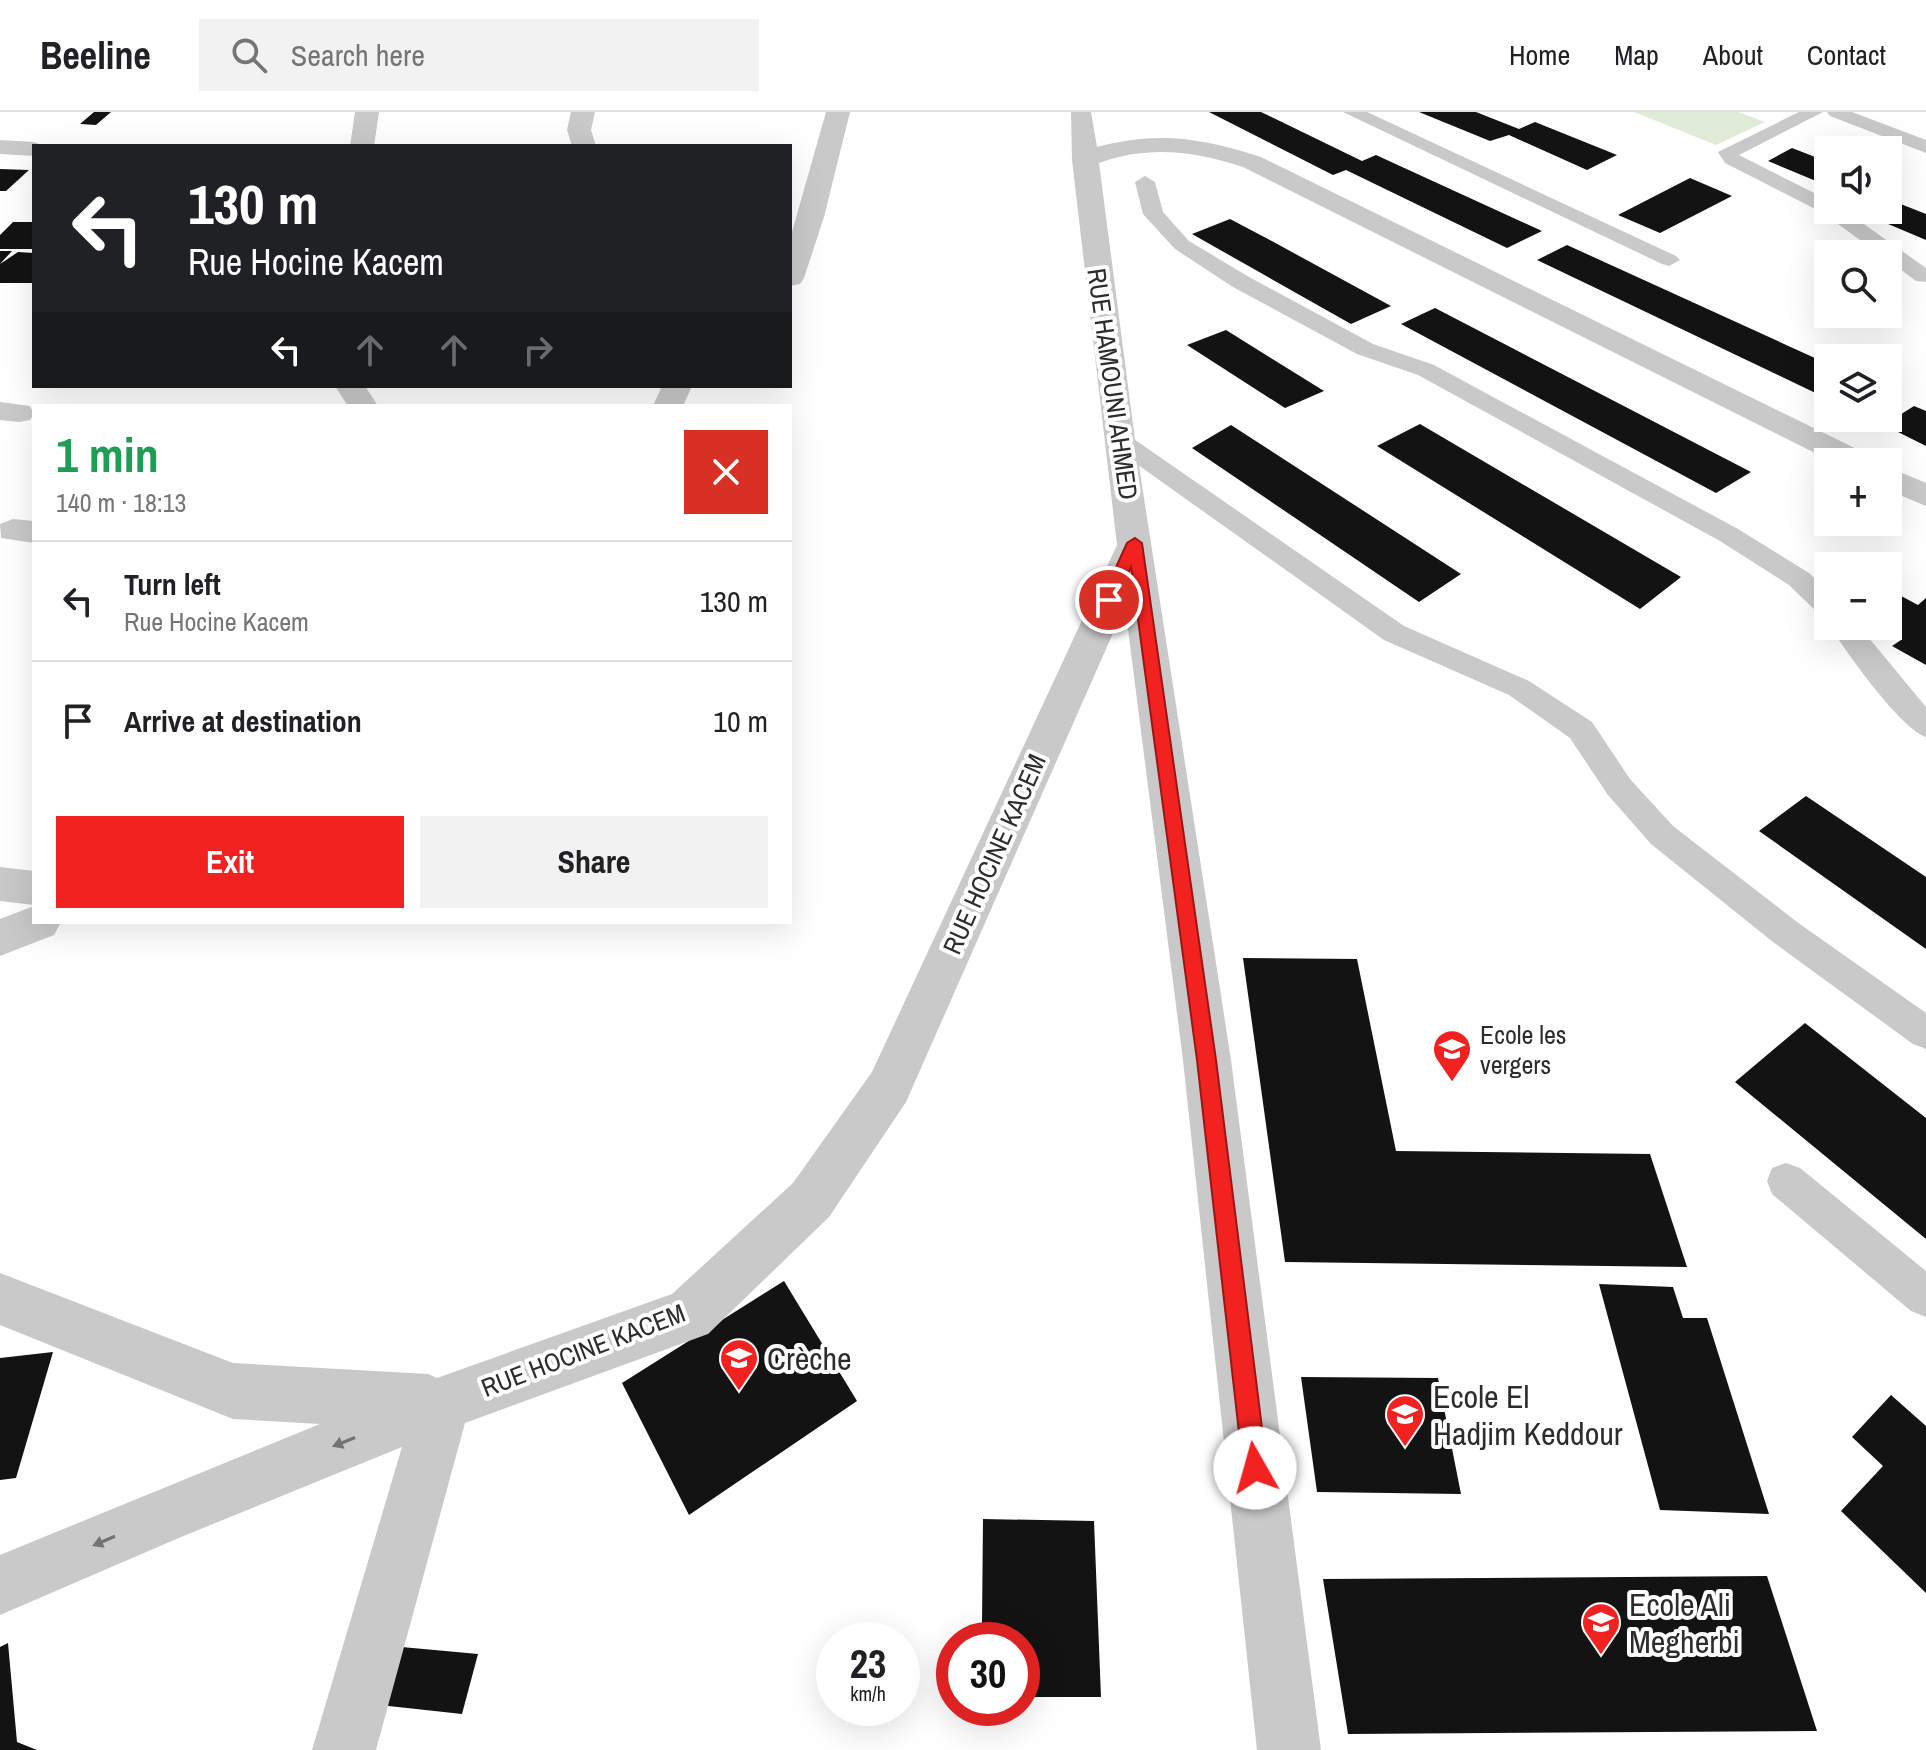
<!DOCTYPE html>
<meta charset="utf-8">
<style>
:root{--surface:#fff;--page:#f2f2f2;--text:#202124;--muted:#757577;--line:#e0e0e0;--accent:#f12220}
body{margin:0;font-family:"Archivo Narrow",sans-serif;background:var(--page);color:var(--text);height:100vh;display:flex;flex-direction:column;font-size:30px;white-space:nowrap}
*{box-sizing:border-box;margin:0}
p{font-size:26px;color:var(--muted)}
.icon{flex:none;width:44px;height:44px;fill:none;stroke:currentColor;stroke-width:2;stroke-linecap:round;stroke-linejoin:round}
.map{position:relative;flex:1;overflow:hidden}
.details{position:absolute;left:32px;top:292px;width:760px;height:520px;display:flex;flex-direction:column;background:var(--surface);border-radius:0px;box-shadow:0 8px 32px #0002}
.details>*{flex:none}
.guide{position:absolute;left:32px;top:32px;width:760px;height:244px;border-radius:0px;box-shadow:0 8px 32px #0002;background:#202124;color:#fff;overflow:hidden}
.buttons{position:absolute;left:1814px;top:24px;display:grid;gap:16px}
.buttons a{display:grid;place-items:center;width:88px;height:88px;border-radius:0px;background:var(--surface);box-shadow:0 8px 32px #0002;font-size:40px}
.speed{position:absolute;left:816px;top:1510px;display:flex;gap:16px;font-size:40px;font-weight:700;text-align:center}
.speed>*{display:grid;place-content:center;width:104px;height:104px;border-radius:50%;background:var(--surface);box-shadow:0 8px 32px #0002;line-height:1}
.speed small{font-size:20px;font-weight:400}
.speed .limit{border:12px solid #d22;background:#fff;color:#111}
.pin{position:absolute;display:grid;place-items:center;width:68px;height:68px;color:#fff;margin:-34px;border:4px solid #fff;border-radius:50%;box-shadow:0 2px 8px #0007}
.me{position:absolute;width:88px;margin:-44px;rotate:353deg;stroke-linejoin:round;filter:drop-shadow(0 0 6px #0008)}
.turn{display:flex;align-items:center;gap:28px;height:168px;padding:0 24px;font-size:36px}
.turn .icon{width:104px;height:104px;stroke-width:2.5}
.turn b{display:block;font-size:56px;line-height:68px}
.lanes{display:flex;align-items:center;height:76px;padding:0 24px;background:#0003;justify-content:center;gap:40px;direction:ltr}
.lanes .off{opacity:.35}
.round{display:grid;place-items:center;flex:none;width:84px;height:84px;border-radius:0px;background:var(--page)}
.summary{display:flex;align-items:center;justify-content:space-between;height:136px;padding:0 24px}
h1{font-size:48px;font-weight:800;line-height:60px;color:#1e9e55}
.primary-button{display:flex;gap:16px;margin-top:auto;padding:16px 24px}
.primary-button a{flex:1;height:92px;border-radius:0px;background:var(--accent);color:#fff;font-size:32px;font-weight:800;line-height:92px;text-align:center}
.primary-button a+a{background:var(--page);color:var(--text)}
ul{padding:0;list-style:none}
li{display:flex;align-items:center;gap:24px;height:120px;padding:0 24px;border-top:2px solid var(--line)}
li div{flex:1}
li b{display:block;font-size:30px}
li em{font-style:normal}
header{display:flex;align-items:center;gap:48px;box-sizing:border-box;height:112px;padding:0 40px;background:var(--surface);border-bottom:2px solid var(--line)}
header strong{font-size:38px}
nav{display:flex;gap:44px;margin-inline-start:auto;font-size:28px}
.search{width:560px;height:72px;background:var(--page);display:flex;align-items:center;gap:20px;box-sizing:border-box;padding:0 28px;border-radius:0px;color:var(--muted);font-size:30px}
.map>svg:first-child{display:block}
.green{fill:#e0ebd8}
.building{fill:#131313}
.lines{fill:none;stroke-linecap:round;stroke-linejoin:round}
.lane{fill:#c9c9c9;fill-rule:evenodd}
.street{fill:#c9c9c9;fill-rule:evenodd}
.oneway{fill:#737373}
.route{fill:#f12220;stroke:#9d1615;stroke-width:2}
.labels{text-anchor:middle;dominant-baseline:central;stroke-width:8;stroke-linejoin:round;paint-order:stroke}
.street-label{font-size:26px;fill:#2c2c2c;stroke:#fff}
.poi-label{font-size:26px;fill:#2c2c2c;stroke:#fff;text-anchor:start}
.near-poi-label{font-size:32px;fill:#2c2c2c;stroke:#fff;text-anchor:start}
</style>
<header>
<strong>Beeline</strong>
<div class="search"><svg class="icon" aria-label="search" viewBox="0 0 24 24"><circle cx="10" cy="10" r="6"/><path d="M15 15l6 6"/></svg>Search here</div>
<nav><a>Home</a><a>Map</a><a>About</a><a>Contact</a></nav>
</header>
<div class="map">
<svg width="1926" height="1638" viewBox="0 0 1926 1638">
<rect width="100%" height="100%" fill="#fff"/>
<!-- green -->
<path class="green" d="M 1634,0 L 1738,0 L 1765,10 L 1716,33 Z"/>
<!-- building -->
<path class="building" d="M 94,0 L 111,0 L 96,13 L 80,12 Z
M 1209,0 L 1261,0 L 1362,49 L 1376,43 L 1542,119 L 1507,136 L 1346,58 L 1333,63 Z
M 1419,0 L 1476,0 L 1519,17 L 1535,10 L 1617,43 L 1587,58 L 1509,23 L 1490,29 Z
M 1792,36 L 1828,50 L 1828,74 L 1768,49 Z
M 0,57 L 29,58 L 6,79 L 0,79 Z
M 1690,66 L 1732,84 L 1660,121 L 1618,103 Z
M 1888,87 L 1926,102 L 1926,128 L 1855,98 L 1888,98 Z
M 1230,107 L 1268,127 L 1391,194 L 1351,212 L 1192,122 Z
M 13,110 L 34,110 L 34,137 L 0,137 L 0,123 Z
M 1567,133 L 1828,252 L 1828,287 L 1537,148 Z
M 0,139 L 12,139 L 0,152 L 18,140 L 34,141 L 34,171 L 0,171 Z
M 1435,196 L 1489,224 L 1751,360 L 1716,381 L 1401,212 Z
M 1226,218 L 1324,279 L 1285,296 L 1187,233 Z
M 1914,294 L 1926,299 L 1926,334 L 1884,313 Z
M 1420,312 L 1681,465 L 1640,497 L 1377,334 Z
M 1231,313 L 1461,462 L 1419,490 L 1192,336 Z
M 1888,477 L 1918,493 L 1926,486 L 1926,553 L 1892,534 L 1901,528 L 1874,514 L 1888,514 Z
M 1806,684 L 1926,765 L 1926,837 L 1759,719 Z
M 1243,846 L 1357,847 L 1396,1039 L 1650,1042 L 1687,1155 L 1285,1150 Z
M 1805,911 L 1926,1006 L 1926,1127 L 1735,970 Z
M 784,1169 L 857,1289 L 689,1403 L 622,1271 Z
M 1599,1172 L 1673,1175 L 1683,1206 L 1707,1206 L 1769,1402 L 1660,1398 Z
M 53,1240 L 16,1366 L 0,1368 L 0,1246 Z
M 1301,1265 L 1438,1266 L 1461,1382 L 1317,1380 Z
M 1891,1283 L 1926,1314 L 1926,1481 L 1841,1399 L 1883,1354 L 1852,1325 Z
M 983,1407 L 1094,1409 L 1101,1585 L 1022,1585 L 1022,1528 L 969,1528 L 969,1513 L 982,1512 Z
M 1767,1464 L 1817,1619 L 1348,1622 L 1323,1467 Z
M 8,1531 L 17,1630 L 37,1638 L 0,1638 L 0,1535 Z
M 380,1533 L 478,1542 L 462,1602 L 361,1591 Z"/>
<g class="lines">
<!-- lane -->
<path class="lane" d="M 1343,0 L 1367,0 L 1676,144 L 1680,148 L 1669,154 L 1662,152 Z
M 1799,0 L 1823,0 L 1739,43 L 1828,88 L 1828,98 L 1844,98 L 1926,156 L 1926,170 L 1916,169 L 1888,148 L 1888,142 L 1879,142 L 1823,101 L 1725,51 L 1718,40 Z
M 1827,0 L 1852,0 L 1926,28 L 1926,41 L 1830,4 Z
M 1145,64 L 1155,70 L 1163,100 L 1189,129 L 1249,165 L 1373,232 L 1434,253 L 1738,417 L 1809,461 L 1828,478 L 1828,503 L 1818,501 L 1789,473 L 1720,429 L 1418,263 L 1357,242 L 1233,175 L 1175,137 L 1143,102 L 1135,70 Z
M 1119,321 L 1128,323 L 1404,514 L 1529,569 L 1592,610 L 1630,667 L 1673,714 L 1797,810 L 1926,901 L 1926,937 L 1913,932 L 1773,830 L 1651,732 L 1608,683 L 1570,626 L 1509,583 L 1384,528 L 1110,333 L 1107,328 L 1110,323 Z
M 1830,514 L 1859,514 L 1926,595 L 1926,625 C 1901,617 1845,539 1830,514 Z
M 1786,1051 L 1800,1056 L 1926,1159 L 1926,1205 L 1911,1199 L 1772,1082 L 1767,1069 L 1772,1056 Z"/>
<!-- street -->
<path class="street" d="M 355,0 L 379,0 L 374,34 L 350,34 Z
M 571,0 L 595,0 L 591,18 L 596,34 L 572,34 L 567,18 Z
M 826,0 L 850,0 L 824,105 L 804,166 L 800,172 L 790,174 L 790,127 Z
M 1071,0 L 1091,0 L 1097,35 C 1158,19 1201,26 1261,45 L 1869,343 L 1874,350 L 1833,350 L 1243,55 C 1194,39 1148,33 1099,51 L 1135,328 L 1231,948 L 1321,1638 L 1257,1638 L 1183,948 L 1125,494 L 906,990 L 829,1105 L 708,1222 L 465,1311 L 376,1638 L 312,1638 L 402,1335 L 181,1425 L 0,1503 L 0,1443 L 320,1312 L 233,1307 L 0,1213 L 0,1161 L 233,1251 L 428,1262 L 437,1266 L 672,1182 L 793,1071 L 872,960 L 1117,433 L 1072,48 Z
M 0,28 L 34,30 L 44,34 L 34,34 L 34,44 L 0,42 Z
M 335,274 L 365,274 L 378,294 L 348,294 Z
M 662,274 L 692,274 L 683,294 L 653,294 Z
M 0,290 L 30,294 L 34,302 L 30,308 L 19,310 L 0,308 Z
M 1888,355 L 1926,371 L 1926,394 L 1888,378 Z
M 13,407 L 34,409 L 34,431 L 1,426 L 0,412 Z
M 0,755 L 34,759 L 34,793 L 0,789 Z
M 34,794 L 34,810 L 61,810 L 54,823 L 0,844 L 0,807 Z"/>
</g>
<!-- one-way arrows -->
<defs><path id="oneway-solid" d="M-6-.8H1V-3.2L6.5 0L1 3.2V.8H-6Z" transform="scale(2)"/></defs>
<g class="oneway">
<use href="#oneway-solid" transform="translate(344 1330) rotate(158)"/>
<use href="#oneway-solid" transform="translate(104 1429) rotate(157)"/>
</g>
<!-- route -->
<path class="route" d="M 1135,426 L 1142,431 L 1216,948 L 1267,1356 L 1263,1364 L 1255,1368 L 1247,1364 L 1243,1356 L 1197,948 L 1131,455 L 1114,492 L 1109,493 L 1101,488 L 1127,431 Z"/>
<!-- icons -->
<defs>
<symbol id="school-pin" viewBox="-11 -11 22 30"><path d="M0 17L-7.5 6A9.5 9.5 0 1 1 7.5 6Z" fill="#f12220" stroke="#fff"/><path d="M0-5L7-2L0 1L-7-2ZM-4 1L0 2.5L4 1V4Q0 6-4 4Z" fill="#fff"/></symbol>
</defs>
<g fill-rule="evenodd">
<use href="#school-pin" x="1430" y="915" width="44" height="60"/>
<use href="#school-pin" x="717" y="1224" width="44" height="60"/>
<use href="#school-pin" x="1383" y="1280" width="44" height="60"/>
<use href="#school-pin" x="1579" y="1488" width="44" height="60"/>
</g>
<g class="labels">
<!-- street labels -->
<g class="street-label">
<text transform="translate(1113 272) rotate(82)">RUE HAMOUNI AHMED</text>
<text transform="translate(994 742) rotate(-66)">RUE HOCINE KACEM</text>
<text transform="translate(583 1238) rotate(-21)">RUE HOCINE KACEM</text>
</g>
<!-- poi labels -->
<g class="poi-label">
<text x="1480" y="922">Ecole les<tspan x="1480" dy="30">vergers</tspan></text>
</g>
<!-- near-poi labels -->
<g class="near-poi-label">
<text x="767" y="1246">Crèche</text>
<text x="1433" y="1284">Ecole El<tspan x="1433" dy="37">Hadjim Keddour</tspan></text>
<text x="1629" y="1492">Ecole Ali<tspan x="1629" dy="37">Megherbi</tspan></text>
</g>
</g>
</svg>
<div class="buttons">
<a><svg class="icon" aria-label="sound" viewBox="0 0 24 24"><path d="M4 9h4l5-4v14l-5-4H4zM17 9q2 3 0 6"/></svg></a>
<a><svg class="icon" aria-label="search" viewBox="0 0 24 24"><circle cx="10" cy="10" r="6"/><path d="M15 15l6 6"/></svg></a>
<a><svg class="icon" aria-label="layers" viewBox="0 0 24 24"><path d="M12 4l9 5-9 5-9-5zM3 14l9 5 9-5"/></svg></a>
<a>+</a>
<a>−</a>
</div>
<div class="speed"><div>23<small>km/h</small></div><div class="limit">30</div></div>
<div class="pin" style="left:1109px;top:488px;background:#d93025"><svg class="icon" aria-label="arrive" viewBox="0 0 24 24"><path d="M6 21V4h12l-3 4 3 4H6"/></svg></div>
<svg class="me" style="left:1255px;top:1356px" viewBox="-20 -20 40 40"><circle r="19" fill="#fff"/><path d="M0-13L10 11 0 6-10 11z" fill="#f12220"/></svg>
<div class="guide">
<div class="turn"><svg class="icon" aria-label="left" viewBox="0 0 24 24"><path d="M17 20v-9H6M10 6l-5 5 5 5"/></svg><div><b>130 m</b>Rue Hocine Kacem</div></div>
<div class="lanes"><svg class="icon" aria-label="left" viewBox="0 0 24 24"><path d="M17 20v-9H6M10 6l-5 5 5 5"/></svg><svg class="icon off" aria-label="ahead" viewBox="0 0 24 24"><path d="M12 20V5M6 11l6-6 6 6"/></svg><svg class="icon off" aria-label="ahead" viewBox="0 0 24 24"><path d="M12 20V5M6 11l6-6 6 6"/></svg><svg class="icon off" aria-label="right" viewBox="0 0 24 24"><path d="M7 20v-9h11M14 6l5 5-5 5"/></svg></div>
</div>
<section class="details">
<div class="summary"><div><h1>1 min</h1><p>140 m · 18:13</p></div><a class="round" style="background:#d93025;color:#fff"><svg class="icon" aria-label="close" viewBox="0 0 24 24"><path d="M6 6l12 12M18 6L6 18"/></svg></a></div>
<ul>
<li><svg class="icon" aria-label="left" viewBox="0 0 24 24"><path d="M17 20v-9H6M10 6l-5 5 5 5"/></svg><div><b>Turn left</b><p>Rue Hocine Kacem</p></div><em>130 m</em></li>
<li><svg class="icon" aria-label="arrive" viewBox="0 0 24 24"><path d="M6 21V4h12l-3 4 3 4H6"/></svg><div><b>Arrive at destination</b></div><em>10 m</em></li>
</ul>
<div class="primary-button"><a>Exit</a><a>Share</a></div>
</section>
</div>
